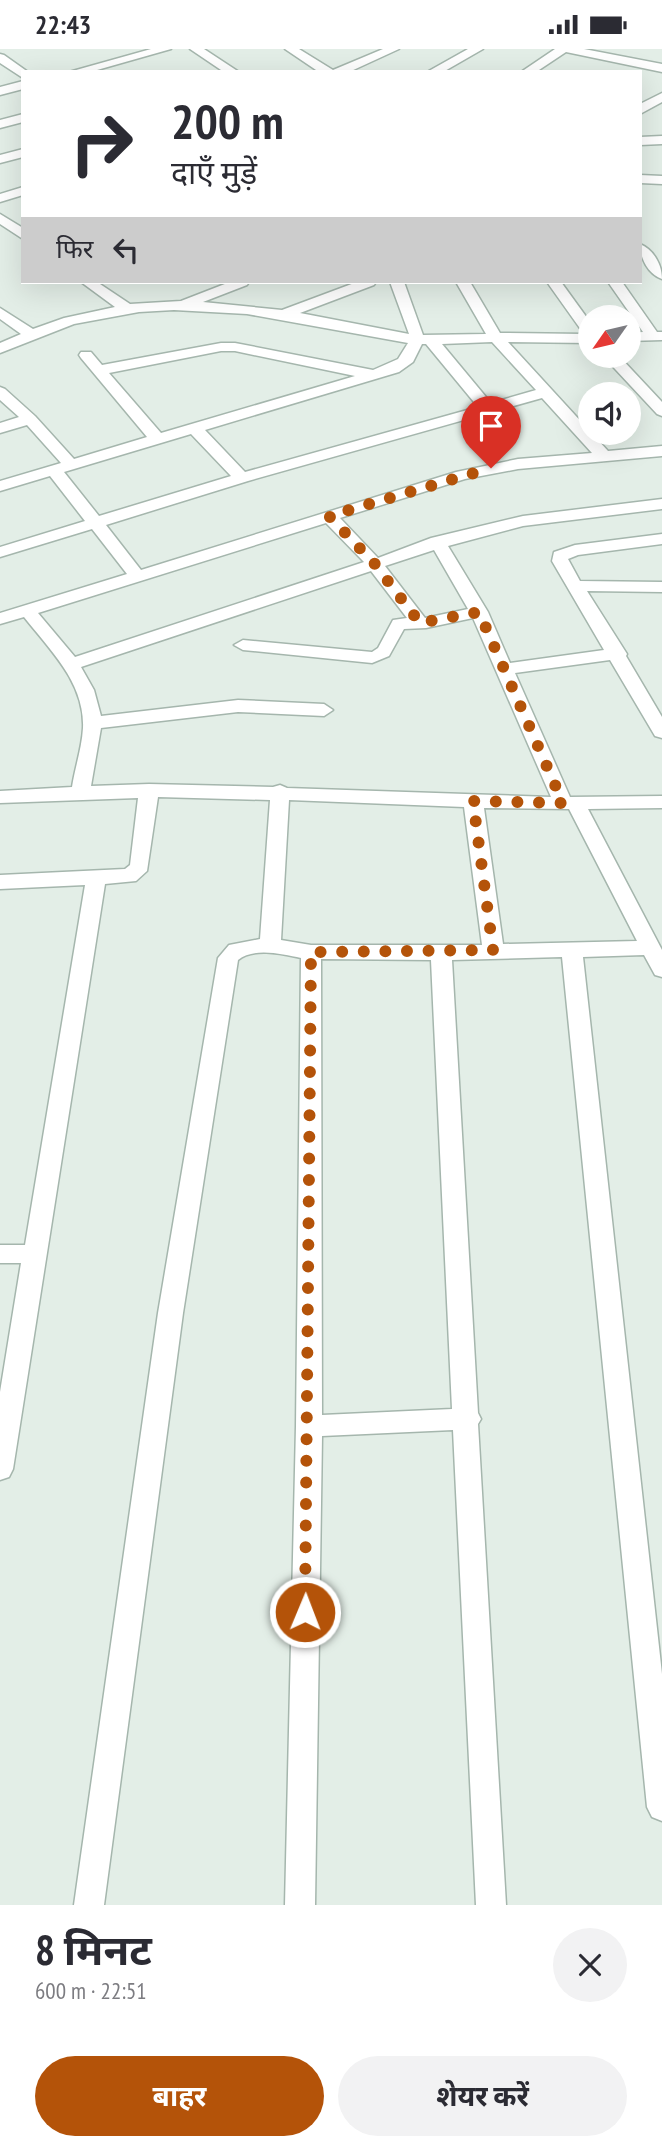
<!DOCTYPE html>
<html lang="hi">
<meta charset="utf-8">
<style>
:root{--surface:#fff;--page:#f2f2f3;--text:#2b2b33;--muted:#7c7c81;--accent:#b45309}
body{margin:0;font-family:"PT Sans Narrow","Noto Sans Devanagari",sans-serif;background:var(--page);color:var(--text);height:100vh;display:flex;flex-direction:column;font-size:26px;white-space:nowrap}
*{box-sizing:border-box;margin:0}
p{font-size:23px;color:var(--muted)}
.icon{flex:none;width:38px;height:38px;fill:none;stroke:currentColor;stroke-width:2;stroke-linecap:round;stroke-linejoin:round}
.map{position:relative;height:1856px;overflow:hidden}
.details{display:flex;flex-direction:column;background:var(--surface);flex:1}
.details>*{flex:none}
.banner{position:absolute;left:21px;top:21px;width:621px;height:214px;border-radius:0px;box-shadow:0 7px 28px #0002;background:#fff;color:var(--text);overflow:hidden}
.needle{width:46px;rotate:236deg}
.buttons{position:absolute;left:578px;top:256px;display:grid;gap:14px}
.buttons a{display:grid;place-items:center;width:63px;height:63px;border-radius:50%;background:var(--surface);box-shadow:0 7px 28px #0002;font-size:35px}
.pin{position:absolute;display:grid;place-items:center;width:60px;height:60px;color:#fff;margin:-72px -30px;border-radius:50% 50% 50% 0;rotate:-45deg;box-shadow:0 0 7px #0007}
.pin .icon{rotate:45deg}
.me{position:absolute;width:77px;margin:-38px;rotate:1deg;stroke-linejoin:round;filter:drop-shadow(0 0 5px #0008)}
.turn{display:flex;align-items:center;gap:24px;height:147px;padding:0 35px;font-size:32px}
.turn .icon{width:91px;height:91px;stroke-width:2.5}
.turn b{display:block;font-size:49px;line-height:60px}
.then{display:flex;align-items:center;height:66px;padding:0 35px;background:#0003;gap:14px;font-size:26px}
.round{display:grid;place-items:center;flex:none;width:74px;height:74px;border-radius:37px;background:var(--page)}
.headline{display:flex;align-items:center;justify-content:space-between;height:119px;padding:0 35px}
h1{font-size:42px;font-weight:700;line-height:52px}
.button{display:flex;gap:14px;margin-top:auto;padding:14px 35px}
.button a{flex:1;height:80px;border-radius:42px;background:var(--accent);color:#fff;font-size:28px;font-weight:700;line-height:80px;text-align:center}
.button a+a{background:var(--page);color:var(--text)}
.status{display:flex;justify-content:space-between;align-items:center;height:49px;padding:0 35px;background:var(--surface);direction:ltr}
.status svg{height:19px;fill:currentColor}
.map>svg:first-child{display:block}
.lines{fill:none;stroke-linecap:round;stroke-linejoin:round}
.minor-casing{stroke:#a5b6ad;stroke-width:3}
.minor{fill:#fff;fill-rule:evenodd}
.route{stroke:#b45309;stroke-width:12;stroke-dasharray:0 21.6}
</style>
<div class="status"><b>22:43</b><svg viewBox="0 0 49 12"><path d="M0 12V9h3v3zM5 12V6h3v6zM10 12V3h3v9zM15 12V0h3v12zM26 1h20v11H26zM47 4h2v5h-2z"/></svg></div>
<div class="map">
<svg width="662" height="1856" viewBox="0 0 662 1856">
<rect width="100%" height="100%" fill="#e3eee7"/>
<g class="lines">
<defs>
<path id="minor" d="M 151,0 L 171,0 L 90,23 L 69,23 Z
M 190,0 L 204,0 L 239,23 L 224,23 Z
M 285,0 L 299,0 L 333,21 L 383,0 L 399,0 L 349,23 L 319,23 Z
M 468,0 L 483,0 L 443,23 L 427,23 Z
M 555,0 L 584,0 L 662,15 L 662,23 L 566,3 L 536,23 L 521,23 Z
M 0,5 L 4,6 L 28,23 L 23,23 L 23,29 L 0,14 Z
M 23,32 L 23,40 L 0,46 L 0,38 Z
M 662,44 L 662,53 L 640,65 L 640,55 Z
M 23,65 L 23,73 L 0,79 L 0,71 Z
M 662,87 L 662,95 L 640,96 L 640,88 Z
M 23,100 L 23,108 L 0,114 L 0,106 Z
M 640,126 L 662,127 L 662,135 L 640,134 Z
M 23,138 L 23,146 L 0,153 L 0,145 Z
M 0,165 L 23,179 L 23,190 L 0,175 Z
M 640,195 C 654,201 662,216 662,230 C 648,225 640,209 640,195 Z
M 81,233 L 97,233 L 130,255 L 181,252 L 230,233 L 249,233 L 247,236 L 203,253 L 282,261 L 357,233 L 376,233 L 374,236 L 300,264 L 409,285 L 390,233 L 404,233 L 423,286 L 486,285 L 456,233 L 470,233 L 500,284 L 584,285 L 547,233 L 561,233 L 590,273 L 590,294 L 508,293 L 608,402 L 662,397 L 662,407 L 518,420 L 465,430 L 340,469 L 378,509 L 431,489 L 523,467 L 662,450 L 662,460 L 523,477 L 448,497 L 488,563 L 510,614 L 604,601 L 552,512 L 554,503 L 575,496 L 662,485 L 662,495 L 578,506 L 568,510 L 580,532 L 662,533 L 662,543 L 587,542 L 627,605 L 626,607 L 662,668 L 662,689 L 655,687 L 610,611 L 515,624 L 570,748 L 662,747 L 662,759 L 588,760 L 662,901 L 662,928 L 655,926 L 644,906 L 583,908 L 662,1625 L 662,1772 L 652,1768 L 647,1758 L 562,908 L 452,911 L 478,1364 L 481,1370 L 478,1375 L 506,1856 L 476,1856 L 453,1381 L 322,1387 L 315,1856 L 285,1856 L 296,1377 L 301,909 C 282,905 254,898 238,911 L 183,1264 L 104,1856 L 74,1856 L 158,1264 L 218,909 L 229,896 L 260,890 L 270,751 L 158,748 L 147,822 L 136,832 L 105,835 L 13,1420 L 9,1428 L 0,1431 L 0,1343 L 21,1214 L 0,1214 L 0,1196 L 25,1196 L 85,836 L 0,840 L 0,826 L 125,820 L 130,816 L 138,749 L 0,754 L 0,742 L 72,738 C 75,718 82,699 83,679 C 85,634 50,601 24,568 L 0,575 L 0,564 L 127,525 L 92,480 L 0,508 L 0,498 L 85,472 L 50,427 L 0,442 L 0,432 L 61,414 L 27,376 L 0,384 L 0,374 L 19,368 L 0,351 L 0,338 L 5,340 L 35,367 L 74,410 L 147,388 L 81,309 L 79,306 L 81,303 L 91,303 L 102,316 L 221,294 L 235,294 L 373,321 L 398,310 L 408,294 L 247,265 L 174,261 L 139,263 L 74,275 L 0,304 L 0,294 L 21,285 L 0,270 L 0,259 L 33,280 L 64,269 L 115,258 ZM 492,293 L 536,341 L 491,354 L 442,295 ZM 422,295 L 426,295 L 478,358 L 245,423 L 205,381 L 399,323 L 413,313 ZM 221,302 L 235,302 L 355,327 L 161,384 L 109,324 ZM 542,349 L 592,404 L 518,410 L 456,423 L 141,521 L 106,476 L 248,432 ZM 191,385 L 231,427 L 99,467 L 64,423 ZM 326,474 L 364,513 L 75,608 L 38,564 ZM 434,501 L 468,560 L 425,569 L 385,517 ZM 371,522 L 407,569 L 393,571 L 378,599 L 372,603 L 243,591 L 234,596 L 243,601 L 372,614 L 389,607 L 404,580 L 426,579 L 473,569 L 551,748 L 287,739 L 280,736 L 273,738 L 149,735 L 91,737 L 101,679 L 238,663 L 324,667 L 333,661 L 324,655 L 238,651 L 101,667 L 94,641 L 81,618 ZM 289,751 L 464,758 L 482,896 L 311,896 L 281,891 ZM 484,759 L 569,760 L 637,892 L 503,895 ZM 321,910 L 431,911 L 452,1360 L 322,1366 Z
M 608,233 L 622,233 L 657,283 L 662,283 L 662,291 L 628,292 L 628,284 L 643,283 Z
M 602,306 L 618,306 L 662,353 L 662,367 L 657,365 Z"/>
</defs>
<!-- minor casing -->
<use href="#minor" class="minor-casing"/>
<!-- minor -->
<use href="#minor" class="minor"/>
</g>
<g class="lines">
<!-- route -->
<path class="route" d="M 305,1563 L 311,903 L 493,901 L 473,752 L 563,754 L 479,563 L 420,574 L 374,514 L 329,467 L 491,419"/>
</g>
</svg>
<div class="buttons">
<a><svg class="needle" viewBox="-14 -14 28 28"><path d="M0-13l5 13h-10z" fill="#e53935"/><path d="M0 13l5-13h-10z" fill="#7c7c81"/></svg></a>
<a><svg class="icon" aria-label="sound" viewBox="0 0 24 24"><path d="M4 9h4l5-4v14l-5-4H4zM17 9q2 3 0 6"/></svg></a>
</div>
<div class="pin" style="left:491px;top:419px;background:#d93025"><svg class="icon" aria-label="arrive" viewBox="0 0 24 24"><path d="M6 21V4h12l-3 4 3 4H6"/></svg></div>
<svg class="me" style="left:305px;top:1563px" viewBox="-20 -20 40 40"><circle r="17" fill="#b45309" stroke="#fff" stroke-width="3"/><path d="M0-11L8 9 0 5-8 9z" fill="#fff"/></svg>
<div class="banner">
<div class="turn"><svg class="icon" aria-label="right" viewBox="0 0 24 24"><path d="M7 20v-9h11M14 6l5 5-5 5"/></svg><div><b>200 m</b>दाएँ मुड़ें</div></div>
<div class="then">फिर<svg class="icon" aria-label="left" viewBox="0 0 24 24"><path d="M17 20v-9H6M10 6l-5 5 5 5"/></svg></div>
</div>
</div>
<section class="details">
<div class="headline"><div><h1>8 मिनट</h1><p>600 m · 22:51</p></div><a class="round"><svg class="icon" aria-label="close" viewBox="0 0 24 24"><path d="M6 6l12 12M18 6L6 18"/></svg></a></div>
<div class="button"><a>बाहर</a><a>शेयर करें</a></div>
</section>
